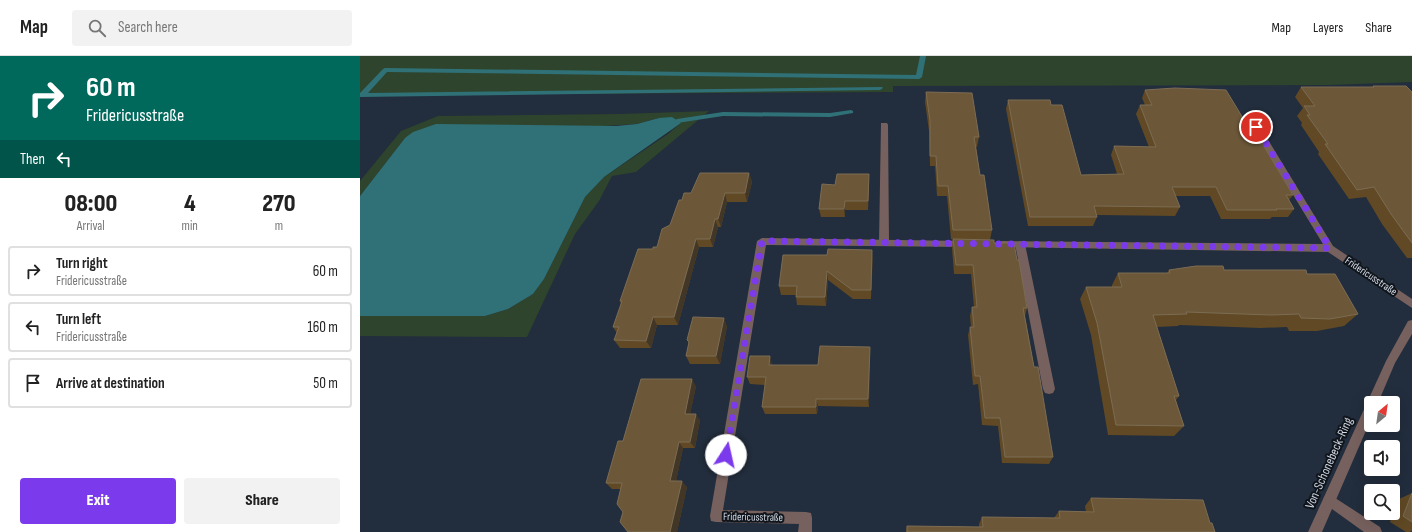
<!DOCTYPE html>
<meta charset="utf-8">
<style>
:root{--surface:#fff;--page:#f2f2f2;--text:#222;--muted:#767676;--line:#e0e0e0;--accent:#7c3aed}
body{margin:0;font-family:"Sofia Sans Condensed",sans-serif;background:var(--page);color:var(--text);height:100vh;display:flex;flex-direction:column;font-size:15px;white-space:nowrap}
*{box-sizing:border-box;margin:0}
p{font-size:13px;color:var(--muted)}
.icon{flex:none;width:22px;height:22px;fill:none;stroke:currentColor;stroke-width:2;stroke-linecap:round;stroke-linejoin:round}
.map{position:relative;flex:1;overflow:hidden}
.sheet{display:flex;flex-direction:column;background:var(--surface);width:360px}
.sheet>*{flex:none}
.hud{background:#00695c;color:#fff;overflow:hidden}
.needle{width:26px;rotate:29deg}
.tools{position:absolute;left:1004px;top:340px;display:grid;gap:8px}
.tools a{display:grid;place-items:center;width:36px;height:36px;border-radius:4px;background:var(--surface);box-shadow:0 4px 16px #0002;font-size:20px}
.pin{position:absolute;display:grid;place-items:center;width:34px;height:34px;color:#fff;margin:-17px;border:2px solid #fff;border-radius:50%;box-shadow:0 1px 4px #0007}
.me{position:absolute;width:44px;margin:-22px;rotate:10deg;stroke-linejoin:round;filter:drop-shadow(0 0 3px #0008)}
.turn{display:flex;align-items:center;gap:14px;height:84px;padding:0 20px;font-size:18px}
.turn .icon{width:52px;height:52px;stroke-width:2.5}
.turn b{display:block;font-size:28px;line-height:34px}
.then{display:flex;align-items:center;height:38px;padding:0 20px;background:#0003;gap:8px;font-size:15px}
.eta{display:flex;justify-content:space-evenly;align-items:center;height:68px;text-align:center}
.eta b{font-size:24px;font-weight:800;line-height:28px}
.action{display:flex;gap:8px;margin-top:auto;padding:8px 20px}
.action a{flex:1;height:46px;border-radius:4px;background:var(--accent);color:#fff;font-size:16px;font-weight:800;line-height:46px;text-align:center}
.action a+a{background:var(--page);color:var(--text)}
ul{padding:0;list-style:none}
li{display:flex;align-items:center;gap:12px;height:50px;margin:0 8px 6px;padding:0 12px;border:2px solid var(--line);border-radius:4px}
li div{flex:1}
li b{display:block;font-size:15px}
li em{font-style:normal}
header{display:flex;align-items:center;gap:24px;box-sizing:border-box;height:56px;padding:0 20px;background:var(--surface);border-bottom:1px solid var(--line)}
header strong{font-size:19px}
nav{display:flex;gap:22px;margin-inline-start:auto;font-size:14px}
.search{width:280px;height:36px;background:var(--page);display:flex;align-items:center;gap:10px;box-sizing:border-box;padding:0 14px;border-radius:4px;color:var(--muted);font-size:15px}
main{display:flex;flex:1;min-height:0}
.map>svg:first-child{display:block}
.green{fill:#2e442d}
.water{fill:#307177}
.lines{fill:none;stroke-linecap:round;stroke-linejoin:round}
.stream{fill:#307177;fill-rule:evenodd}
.service{fill:#77615e;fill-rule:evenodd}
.minor{fill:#77615e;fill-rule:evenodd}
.wall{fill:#604924}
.shaded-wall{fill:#423726}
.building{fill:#6c5839;stroke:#7c6c54}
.route{stroke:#7c3aed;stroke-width:7;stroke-dasharray:0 12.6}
.labels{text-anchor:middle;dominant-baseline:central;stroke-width:4;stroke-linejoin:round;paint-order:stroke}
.street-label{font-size:11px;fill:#d1d8e3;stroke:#10151c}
.near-street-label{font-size:13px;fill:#d1d8e3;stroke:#10151c}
</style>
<header>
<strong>Map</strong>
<div class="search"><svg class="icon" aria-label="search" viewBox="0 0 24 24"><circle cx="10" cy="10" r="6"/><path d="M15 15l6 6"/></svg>Search here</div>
<nav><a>Map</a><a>Layers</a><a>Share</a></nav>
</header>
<main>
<section class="sheet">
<div class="hud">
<div class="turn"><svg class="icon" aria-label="right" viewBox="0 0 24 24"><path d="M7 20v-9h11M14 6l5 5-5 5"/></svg><div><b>60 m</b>Fridericusstraße</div></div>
<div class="then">Then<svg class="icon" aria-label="left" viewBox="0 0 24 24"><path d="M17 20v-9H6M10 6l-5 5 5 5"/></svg></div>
</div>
<div class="eta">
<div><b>08:00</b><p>Arrival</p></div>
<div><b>4</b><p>min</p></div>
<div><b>270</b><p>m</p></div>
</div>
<ul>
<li><svg class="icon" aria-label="right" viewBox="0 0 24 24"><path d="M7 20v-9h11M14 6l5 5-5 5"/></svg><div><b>Turn right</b><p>Fridericusstraße</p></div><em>60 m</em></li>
<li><svg class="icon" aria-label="left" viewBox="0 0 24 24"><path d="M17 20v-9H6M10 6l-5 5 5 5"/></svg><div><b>Turn left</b><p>Fridericusstraße</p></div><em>160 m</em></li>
<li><svg class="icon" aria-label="arrive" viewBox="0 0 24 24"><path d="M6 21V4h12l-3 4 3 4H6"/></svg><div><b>Arrive at destination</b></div><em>50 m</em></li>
</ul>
<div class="action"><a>Exit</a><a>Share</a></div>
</section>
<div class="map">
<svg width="1052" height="476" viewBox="0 0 1052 476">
<rect width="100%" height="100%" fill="#222d3d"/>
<!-- green -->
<path class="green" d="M 0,0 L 1052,0 L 1052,26 L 970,29 L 533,30 L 533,36 L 0,39 Z
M 349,55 L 276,116 L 252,120 L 239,145 L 215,178 L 167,281 L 0,280 L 0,260 L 125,260 L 148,253 L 173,238 L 184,223 L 225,141 L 244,121 L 308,78 L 321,67 L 299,62 L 277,68 L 45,82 L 0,140 L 0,125 L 41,75 L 78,60 L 259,58 Z"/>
<!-- water -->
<path class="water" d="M 312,61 L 321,67 L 244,121 L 225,141 L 184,223 L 173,238 L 148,253 L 125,260 L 0,260 L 0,140 L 45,82 L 53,76 L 76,68 L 256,70 L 277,68 L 299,62 Z"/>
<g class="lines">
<!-- stream -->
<path class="stream" d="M 560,0 L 566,0 L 562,21 L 559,23 L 27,16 L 8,37 L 522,31 L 523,32 L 520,34 L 0,41 L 0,37 L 23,13 L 25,12 L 556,19 Z
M 491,54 L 493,55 L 493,57 L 470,61 L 363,60 L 317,67 L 314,65 L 317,63 L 363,56 L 470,57 Z"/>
<!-- service -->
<path class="service" d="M 521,67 L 527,67 L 528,69 L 529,186 L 524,189 L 519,186 Z
M 660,185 L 665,188 L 695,333 L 693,337 L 689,338 L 685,337 L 683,333 L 655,188 Z
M 969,438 L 1020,471 L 1022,476 L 1004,476 L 965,448 L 963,444 L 965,440 Z"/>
<!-- minor -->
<path class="minor" d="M 893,69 L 899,69 L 973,190 L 1052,243 L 1052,252 L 968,196 L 642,191 L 637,188 L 642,185 L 963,188 L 892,71 Z
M 402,182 L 606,185 L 611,188 L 606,191 L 406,189 L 363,454 L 446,456 L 451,457 L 452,462 L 452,476 L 438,476 L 439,468 L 356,466 L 351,465 L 350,460 L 397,185 Z
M 1052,264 L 1052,278 L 1035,307 L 1018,347 L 1011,347 L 1011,363 L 962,476 L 948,476 L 1026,305 L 1048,265 Z"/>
</g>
<!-- wall -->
<path class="wall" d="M 1013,30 L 1052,36 L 1052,202 L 1047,202 L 1022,168 L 1006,141 L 989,143 L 958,98 L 959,96 L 941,69 L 942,67 L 937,60 L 943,52 L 935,41 L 941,31 L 1012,31 Z
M 785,34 L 898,87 L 933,139 L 929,144 L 934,153 L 928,161 L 912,161 L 910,163 L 861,163 L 850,140 L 815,140 L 820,151 L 815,160 L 736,159 L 737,161 L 733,170 L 668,170 L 646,53 L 648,44 L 691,49 L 721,119 L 757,118 L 751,99 L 754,90 L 789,91 L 776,58 L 780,49 L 785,49 L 782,42 Z
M 566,36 L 619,81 L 617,91 L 616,91 L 620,119 L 632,174 L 630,184 L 591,183 L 587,140 L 577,140 L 575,110 L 570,110 L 569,75 L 565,46 Z
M 389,117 L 392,126 L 387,146 L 367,146 L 361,171 L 358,171 L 353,191 L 339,191 L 318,269 L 297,269 L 291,292 L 260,292 L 254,284 L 257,277 L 253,271 L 261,248 L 260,245 L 293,193 L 297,191 L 310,169 L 322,144 L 331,137 Z
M 509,126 L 508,154 L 485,154 L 485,161 L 461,161 L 459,153 L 475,129 Z
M 593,183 L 634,187 L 657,204 L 667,252 L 665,260 L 674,311 L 693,401 L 689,408 L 642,407 L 638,370 L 622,369 L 618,328 L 613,329 L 608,279 L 610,271 L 611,271 L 610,260 L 612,251 L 614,251 L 611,218 L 594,218 L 592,193 Z
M 512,194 L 511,243 L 493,243 L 468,224 L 466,250 L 437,249 L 436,241 L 436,239 L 421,239 L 419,230 L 467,199 Z
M 809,214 L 864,214 L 947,218 L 998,258 L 984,270 L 957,275 L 929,275 L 927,271 L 900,272 L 819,269 L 818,270 L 797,271 L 819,340 L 816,344 L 824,370 L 814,380 L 748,379 L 731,279 L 720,243 L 726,231 L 752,231 L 752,229 L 758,217 L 807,217 Z
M 367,270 L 360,308 L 330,308 L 326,300 L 329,287 L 327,284 Z
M 510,291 L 509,351 L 458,350 L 457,358 L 405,358 L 402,351 L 405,329 L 390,328 L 387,321 L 412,308 L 412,309 L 458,309 Z
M 336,330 L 330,358 L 340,364 L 335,392 L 323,392 L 316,425 L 327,431 L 317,476 L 268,476 L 263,456 L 261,433 L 252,433 L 246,427 L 263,385 Z
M 1052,437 L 1052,475 L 1049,476 L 1046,476 L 1030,466 L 1039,443 Z
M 731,442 L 850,467 L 855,476 L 546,476 L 547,470 L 619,471 L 619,468 L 622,461 L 694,462 L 699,455 L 726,456 L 725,450 Z"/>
<!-- shaded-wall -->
<path class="shaded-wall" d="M 389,117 L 392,126 L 387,146 L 385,137 Z
M 509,118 L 509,126 L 508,154 L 508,145 Z
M 365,137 L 367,146 L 361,171 L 358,163 Z
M 485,145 L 485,161 L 484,153 Z
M 355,163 L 358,171 L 353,191 L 350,183 Z
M 336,183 L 339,191 L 318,269 L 314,261 Z
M 512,194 L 513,203 L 511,243 L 511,234 Z
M 467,215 L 468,224 L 466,250 L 465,241 Z
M 293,261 L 297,269 L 291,292 L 286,285 Z
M 364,262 L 367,270 L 360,308 L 356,300 Z
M 510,291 L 510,299 L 509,351 L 508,343 Z
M 410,300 L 412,308 L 411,316 L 409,309 Z
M 332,323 L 336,330 L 329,364 L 325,358 Z
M 456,343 L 458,350 L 457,358 L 456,351 Z
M 336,358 L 340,364 L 335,392 L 330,386 Z
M 319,386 L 323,392 L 315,431 L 310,425 Z
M 322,425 L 327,431 L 317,476 L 310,476 Z"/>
<!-- building -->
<path class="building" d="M 1013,30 L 1046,30 L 1052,36 L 1052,187 L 1031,158 L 1014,131 L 997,134 L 965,88 L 968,88 L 947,59 L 950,59 L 944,50 L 955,50 L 941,31 L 1014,31 Z
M 815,32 L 866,34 L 898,87 L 902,87 L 933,139 L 926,139 L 934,153 L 916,153 L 917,154 L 867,154 L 856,131 L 812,131 L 820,151 L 734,150 L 737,161 L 670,161 L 648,44 L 690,44 L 691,49 L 702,49 L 721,119 L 764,118 L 754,90 L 796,91 L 780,49 L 792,49 L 785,34 Z
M 566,36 L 612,37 L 619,81 L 614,81 L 620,119 L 624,119 L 632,174 L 593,174 L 588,130 L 578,130 L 576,100 L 570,100 L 570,65 Z
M 340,117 L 389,117 L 385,137 L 365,137 L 358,163 L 355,163 L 350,183 L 336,183 L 314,261 L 293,261 L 286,285 L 254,284 L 259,271 L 253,271 L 262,245 L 260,245 L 278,193 L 293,193 L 293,191 L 297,191 L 302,173 L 310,169 L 319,144 L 322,144 L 324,137 L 331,137 Z
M 477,118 L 509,118 L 508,145 L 485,145 L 484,153 L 459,153 L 462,128 L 475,129 Z
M 593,183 L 634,184 L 634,187 L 654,187 L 657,204 L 659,204 L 667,252 L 663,252 L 674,311 L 678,311 L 693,401 L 645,401 L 640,362 L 625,362 L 620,320 L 615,320 L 610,271 L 614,271 L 612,251 L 617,251 L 613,209 L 596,209 Z
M 468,193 L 512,194 L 511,234 L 492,234 L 467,215 L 465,241 L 436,241 L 437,230 L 419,230 L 423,199 L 467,199 Z
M 836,210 L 863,210 L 864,214 L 946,214 L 947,218 L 975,218 L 998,258 L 970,263 L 941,262 L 939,258 L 911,259 L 826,256 L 827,258 L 793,259 L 819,340 L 814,340 L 824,370 L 756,369 L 737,267 L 726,231 L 762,231 L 758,217 L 810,217 L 809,214 Z
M 333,261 L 364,262 L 356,300 L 326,300 L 329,286 L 327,284 Z
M 460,290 L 510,291 L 508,343 L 456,343 L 456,351 L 402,351 L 406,321 L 387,321 L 390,300 L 410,300 L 409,309 L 458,309 Z
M 281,323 L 332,323 L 325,358 L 336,358 L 330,386 L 319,386 L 310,425 L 322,425 L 310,476 L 268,476 L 260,466 L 263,456 L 257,448 L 262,427 L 246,427 L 258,385 L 263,385 Z
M 1052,437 L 1052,466 L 1043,460 Z
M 731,442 L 843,444 L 850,467 L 852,467 L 855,476 L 547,476 L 547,470 L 623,471 L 622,461 L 700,462 L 699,455 L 734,456 Z"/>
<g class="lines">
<!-- route -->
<path class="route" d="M 366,399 L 402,185 L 970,192 L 896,71"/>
</g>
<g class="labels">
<!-- street labels -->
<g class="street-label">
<text transform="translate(1011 220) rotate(34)">Fridericusstraße</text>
<text transform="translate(393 461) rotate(1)">Fridericusstraße</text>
</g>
<!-- near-street labels -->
<g class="near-street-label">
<text transform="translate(969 407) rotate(-66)">Von-Schonebeck-Ring</text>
</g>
</g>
</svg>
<div class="tools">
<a><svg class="needle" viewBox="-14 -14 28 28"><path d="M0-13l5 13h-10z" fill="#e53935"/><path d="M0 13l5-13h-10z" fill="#767676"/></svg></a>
<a><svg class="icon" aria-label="sound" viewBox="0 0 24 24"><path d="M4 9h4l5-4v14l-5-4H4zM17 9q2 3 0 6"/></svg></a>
<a><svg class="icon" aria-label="search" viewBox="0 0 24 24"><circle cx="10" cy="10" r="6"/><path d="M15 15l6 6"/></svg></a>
</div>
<div class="pin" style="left:896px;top:71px;background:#d93025"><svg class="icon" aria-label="arrive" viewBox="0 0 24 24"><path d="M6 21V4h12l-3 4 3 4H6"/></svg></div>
<svg class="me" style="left:366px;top:399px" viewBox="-20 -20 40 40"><circle r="19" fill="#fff"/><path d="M0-13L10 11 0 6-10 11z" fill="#7c3aed"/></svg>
</div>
</main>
